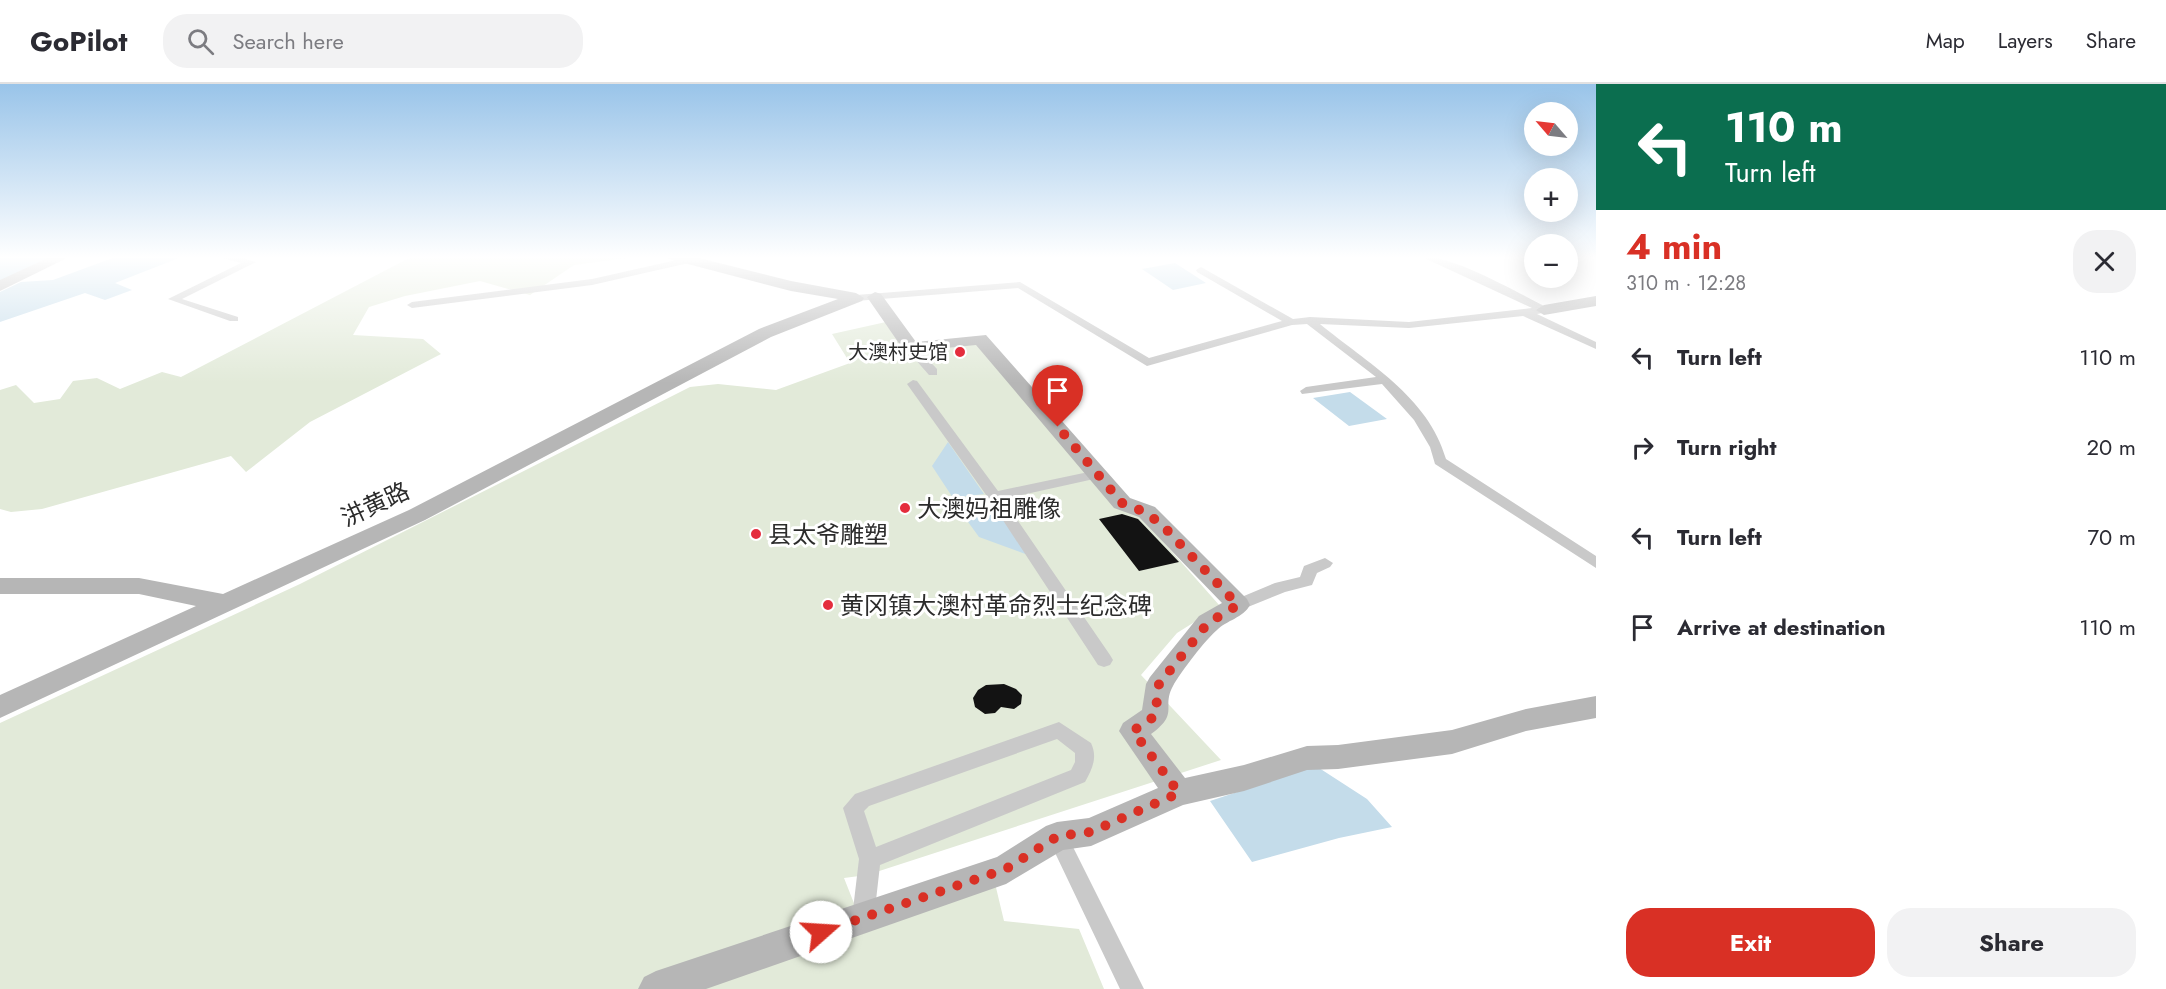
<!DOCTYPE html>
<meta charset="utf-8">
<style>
:root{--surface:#fff;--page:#f2f2f3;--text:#2b2b33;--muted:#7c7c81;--line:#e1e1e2;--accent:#d93025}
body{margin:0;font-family:Jost,"Noto Sans SC",sans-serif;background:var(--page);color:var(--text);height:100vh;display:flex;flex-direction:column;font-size:22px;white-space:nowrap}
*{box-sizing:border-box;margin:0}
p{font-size:20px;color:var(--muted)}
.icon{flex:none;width:33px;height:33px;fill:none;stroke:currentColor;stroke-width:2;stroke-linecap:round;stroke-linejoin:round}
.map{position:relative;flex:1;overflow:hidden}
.side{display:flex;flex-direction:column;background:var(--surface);width:570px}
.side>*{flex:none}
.guide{background:#0b6e4f;color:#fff;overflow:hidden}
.needle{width:39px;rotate:298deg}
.fabs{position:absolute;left:1524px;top:18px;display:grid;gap:12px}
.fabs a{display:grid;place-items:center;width:54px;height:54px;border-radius:50%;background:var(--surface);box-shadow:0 6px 24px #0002;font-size:30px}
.pin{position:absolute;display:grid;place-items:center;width:51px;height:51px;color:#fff;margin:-62px -26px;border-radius:50% 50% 50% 0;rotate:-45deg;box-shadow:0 0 6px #0007}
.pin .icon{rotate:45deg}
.me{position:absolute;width:66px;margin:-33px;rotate:71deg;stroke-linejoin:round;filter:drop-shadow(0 0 4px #0008)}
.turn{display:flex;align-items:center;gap:21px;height:126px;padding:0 30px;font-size:27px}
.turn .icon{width:78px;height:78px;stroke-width:2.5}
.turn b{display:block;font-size:42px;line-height:51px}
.round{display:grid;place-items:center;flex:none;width:63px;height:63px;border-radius:24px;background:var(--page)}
.summary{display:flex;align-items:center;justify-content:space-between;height:102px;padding:0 30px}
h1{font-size:36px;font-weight:700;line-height:45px;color:var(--accent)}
.primary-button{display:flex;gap:12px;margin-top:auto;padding:12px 30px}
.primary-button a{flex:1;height:69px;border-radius:24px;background:var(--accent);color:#fff;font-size:24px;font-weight:700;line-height:69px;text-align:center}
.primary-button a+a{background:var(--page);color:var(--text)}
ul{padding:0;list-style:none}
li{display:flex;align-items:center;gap:18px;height:90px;padding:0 30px}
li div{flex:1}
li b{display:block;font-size:22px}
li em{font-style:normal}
header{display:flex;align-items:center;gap:36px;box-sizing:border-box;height:84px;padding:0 30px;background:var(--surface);border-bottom:2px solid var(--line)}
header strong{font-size:28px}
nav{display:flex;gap:33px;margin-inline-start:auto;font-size:21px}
.search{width:420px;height:54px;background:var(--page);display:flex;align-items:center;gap:15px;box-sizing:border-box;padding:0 21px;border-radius:24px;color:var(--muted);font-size:22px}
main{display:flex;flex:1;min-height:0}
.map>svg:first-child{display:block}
.green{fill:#e2ead9}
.water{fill:#c4dcea}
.building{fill:#131313}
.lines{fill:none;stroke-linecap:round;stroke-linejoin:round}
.street{fill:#c9c9c9;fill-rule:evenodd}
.secondary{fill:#b6b6b6;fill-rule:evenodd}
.route{stroke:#d93025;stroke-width:10;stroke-dasharray:0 18}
.poi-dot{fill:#e42d3d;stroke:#fff;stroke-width:2}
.labels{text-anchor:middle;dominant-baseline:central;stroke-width:6;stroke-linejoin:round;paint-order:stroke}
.far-poi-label{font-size:20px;fill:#2c2c2c;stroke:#fff;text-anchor:end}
.street-label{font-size:24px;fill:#2c2c2c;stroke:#fff}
.poi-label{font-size:24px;fill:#2c2c2c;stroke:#fff;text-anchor:start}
</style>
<header>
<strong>GoPilot</strong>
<div class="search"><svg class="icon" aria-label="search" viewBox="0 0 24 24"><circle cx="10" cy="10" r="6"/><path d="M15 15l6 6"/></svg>Search here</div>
<nav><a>Map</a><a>Layers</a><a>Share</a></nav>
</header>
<main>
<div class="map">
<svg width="1596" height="905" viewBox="0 0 1596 905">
<rect width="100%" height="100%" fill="#fff"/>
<!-- green -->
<path class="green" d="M 413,172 L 642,172 L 574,181 L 530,211 L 480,197 L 405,212 L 369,223 L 353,251 L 423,255 L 441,270 L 310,338 L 246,388 L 231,372 L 42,425 L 11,428 L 0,425 L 0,306 L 16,301 L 34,319 L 60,315 L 73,297 L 97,294 L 120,305 L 162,288 L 181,293 Z
M 895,236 L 919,261 L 982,253 L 1220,522 L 1177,549 L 1141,591 L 1221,676 L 867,791 L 844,794 L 863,842 L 993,791 L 1004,837 L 1079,845 L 1104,905 L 0,905 L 0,639 L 300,500 L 690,303 L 718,300 L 776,306 L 850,279 L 832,250 Z"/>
<!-- water -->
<path class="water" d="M 0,172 L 57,172 L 0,198 Z
M 118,172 L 184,172 L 115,199 L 132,206 L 105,216 L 85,209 L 0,238 L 0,208 L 21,198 L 53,196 Z
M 1175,179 L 1206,199 L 1173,206 L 1142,185 Z
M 1350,308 L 1387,335 L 1349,342 L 1313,314 Z
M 948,358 L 984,410 L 953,414 L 932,382 Z
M 989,416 L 1028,471 L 979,453 L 955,420 Z
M 1316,682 L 1367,715 L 1392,743 L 1339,754 L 1252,778 L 1210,717 Z"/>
<!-- building -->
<path class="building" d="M 1122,430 L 1138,435 L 1179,478 L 1139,487 L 1099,435 Z
M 1004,600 L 1016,605 L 1022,611 L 1021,620 L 1014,625 L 1001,623 L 995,629 L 985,630 L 975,623 L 973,614 L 978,606 L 986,601 Z"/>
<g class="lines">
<!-- street -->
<path class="street" d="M 214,172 L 234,172 L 256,178 L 182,215 L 238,233 L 238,237 L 230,237 L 168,215 L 241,179 Z
M 1420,172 C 1455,172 1516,208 1548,224 L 1548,228 L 1537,230 L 1596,258 L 1596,265 L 1523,232 L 1409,244 L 1320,240 C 1367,279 1428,312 1446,375 L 1596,472 L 1596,484 L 1435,380 L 1430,363 L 1414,336 L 1382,300 L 1302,310 L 1300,307 L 1306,303 L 1376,293 L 1307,240 L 1292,241 L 1147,282 L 1018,204 L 856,217 L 851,214 L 856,211 L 1020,198 L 1149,274 L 1282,237 L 1197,188 L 1196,186 L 1201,183 L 1293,235 L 1310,233 L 1409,238 L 1532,224 Z
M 690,173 L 695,176 L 693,178 L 592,201 L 412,224 L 407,221 L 412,218 L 592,195 Z
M 911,261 L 915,262 L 937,285 L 937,291 L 929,291 L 907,266 L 905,264 Z
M 913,296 L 917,297 L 998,407 L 1098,386 L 1103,387 L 1105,390 L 1103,393 L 1003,415 L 1110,571 L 1113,576 L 1110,581 L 1104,583 L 1098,581 L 989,415 L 907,300 Z
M 1325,474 L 1333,479 L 1330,483 L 1317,489 L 1312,501 L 1285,508 L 1238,527 L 1232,525 L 1230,521 L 1232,517 L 1275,499 L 1300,493 L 1304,482 Z
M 1059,638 L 1091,659 C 1098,674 1092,685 1085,698 L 880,781 L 874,834 L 871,842 L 863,845 L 855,842 L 852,834 L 859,775 L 843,724 L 855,710 ZM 1057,655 L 1075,669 L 1075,678 L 1071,686 L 876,763 L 864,727 L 869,722 Z
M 1057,742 L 1064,745 L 1144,905 L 1120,905 L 1047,752 L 1050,745 Z"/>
<!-- secondary -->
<path class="secondary" d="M 52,172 L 71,172 L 0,207 L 0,196 Z
M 667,172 L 691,172 L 791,197 L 856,209 L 864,214 L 862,217 L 771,253 L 425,436 L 0,634 L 0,611 L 196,522 L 139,510 L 0,510 L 0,494 L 139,494 L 223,510 L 409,426 L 759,245 L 838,215 L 791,207 L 669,175 Z
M 875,208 L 881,210 L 916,258 L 986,251 L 1130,414 L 1155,423 L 1247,515 L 1250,521 C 1243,534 1227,536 1217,546 C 1206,555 1180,589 1173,602 C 1161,624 1180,629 1151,650 L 1185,694 L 1244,681 L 1307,662 L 1338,661 L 1452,646 L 1526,625 L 1596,612 L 1596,634 L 1526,647 L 1452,670 L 1338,685 L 1307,686 L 1244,707 L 1183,721 L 1091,762 L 1063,766 L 1006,800 L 706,905 L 638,905 L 644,893 L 656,887 L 997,773 L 1046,742 L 1057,738 L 1089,734 L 1158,704 L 1119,647 L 1123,639 L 1142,626 L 1146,600 L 1150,593 L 1199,532 L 1222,519 L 1139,433 L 1114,424 L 976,261 L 905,268 L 867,213 Z
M 1596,212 L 1596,222 L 1544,231 L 1536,226 L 1544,221 Z"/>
</g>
<!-- sky -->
<linearGradient id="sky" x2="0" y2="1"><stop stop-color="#99c4e9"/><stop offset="0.58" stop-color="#fff"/><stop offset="1" stop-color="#fff" stop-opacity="0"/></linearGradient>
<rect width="1596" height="299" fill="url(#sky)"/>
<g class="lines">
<!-- route -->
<path class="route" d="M 821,848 L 1006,785 L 1058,752 L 1091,748 L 1179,709 L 1133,647 L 1155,632 L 1159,600 L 1208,539 L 1238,521 L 1164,443 L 1147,429 L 1122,419 L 1058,343"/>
</g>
<!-- markers -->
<g class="poi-dot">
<circle cx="960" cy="268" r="6"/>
<circle cx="905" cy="424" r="6"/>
<circle cx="756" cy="450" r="6"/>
<circle cx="828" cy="521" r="6"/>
</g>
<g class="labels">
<!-- far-poi labels -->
<g class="far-poi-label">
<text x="948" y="268">大澳村史馆</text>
</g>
<!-- street labels -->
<g class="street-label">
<text transform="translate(375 420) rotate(-25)">汫黄路</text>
</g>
<!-- poi labels -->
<g class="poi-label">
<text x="917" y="424">大澳妈祖雕像</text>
<text x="768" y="450">县太爷雕塑</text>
<text x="840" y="521">黄冈镇大澳村革命烈士纪念碑</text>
</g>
</g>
</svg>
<div class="fabs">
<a><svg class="needle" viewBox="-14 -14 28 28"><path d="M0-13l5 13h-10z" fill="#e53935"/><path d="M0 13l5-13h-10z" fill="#7c7c81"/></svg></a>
<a>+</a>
<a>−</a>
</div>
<div class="pin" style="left:1058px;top:343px;background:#d93025"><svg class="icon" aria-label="arrive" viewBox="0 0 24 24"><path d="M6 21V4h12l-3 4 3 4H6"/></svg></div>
<svg class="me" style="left:821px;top:848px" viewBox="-20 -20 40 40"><circle r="19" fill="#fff"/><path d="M0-13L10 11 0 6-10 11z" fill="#d93025"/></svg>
</div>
<section class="side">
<div class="guide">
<div class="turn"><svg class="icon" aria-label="left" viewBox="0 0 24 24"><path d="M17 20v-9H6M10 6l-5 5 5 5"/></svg><div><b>110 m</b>Turn left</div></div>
</div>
<div class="summary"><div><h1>4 min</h1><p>310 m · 12:28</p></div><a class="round"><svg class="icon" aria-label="close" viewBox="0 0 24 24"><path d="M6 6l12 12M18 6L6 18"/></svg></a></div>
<ul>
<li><svg class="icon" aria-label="left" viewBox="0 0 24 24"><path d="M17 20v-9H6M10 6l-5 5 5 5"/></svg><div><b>Turn left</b></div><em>110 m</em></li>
<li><svg class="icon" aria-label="right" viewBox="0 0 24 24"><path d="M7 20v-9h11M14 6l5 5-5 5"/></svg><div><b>Turn right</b></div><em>20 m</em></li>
<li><svg class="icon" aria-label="left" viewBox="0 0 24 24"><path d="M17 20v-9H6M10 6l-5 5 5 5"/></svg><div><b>Turn left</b></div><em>70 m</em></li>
<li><svg class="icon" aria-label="arrive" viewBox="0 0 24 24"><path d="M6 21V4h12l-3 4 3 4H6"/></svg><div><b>Arrive at destination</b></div><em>110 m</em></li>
</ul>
<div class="primary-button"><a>Exit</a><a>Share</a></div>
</section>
</main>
